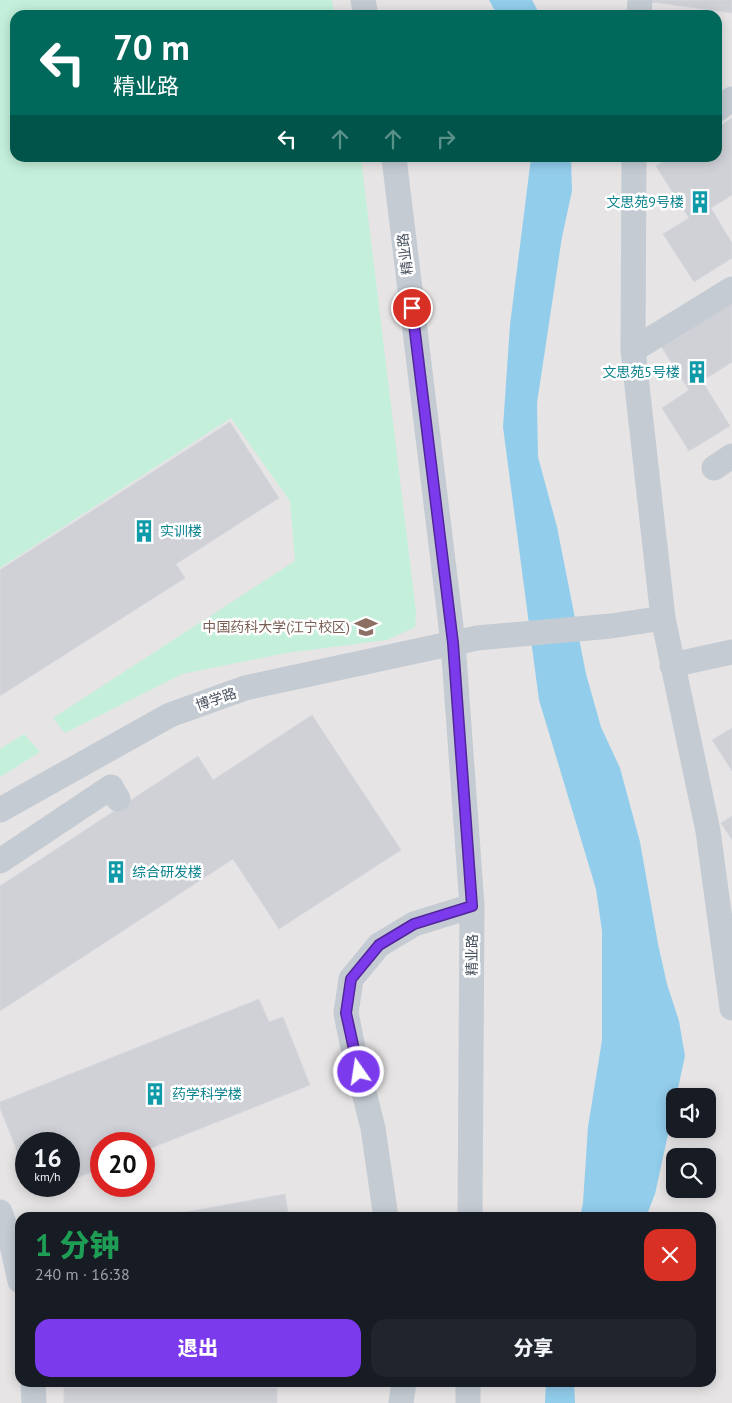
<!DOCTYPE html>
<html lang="zh">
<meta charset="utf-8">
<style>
:root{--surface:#171b24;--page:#20242c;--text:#f1f3f6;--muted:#9ea1a6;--accent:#7c3aed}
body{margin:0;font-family:"PT Sans","Noto Sans SC",sans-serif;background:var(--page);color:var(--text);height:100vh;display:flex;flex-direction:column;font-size:19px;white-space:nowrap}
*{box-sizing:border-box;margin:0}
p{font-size:16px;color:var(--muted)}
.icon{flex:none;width:28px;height:28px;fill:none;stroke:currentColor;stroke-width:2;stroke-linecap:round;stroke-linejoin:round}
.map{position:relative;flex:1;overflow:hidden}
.drawer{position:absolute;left:15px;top:1212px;width:701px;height:175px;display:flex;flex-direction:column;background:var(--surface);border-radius:15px;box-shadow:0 2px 12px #0003}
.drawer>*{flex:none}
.guide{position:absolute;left:10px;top:10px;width:712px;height:152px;border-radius:15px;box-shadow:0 2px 12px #0003;background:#00695c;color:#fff;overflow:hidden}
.fabs{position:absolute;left:666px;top:1088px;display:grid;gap:10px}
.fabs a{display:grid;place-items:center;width:50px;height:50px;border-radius:10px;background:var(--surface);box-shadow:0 2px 12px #0003;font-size:25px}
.speed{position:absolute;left:15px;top:1132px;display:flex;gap:10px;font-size:25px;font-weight:700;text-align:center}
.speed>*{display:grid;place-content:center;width:65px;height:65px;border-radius:50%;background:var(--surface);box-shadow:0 2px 12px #0003;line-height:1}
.speed small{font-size:12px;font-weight:400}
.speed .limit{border:8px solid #d22;background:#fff;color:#111}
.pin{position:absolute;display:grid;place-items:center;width:42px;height:42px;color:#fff;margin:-21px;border:2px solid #fff;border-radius:50%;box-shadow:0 1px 5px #0007}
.me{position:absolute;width:55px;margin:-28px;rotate:347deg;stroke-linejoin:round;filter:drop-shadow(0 0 4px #0008)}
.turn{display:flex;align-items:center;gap:18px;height:105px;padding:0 20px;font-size:22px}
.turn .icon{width:65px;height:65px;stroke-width:2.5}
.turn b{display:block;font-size:35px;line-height:42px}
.lanes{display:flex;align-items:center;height:48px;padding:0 20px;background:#0003;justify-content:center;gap:25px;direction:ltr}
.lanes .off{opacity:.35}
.round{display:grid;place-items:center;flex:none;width:52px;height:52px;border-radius:15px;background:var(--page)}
.headline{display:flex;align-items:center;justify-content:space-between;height:85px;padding:0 20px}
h1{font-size:30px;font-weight:800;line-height:38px;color:#1e9e55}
.primary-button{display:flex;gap:10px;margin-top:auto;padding:10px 20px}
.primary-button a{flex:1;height:58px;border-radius:15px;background:var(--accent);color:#fff;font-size:20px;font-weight:800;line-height:58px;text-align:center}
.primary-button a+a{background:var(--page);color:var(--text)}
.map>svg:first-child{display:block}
.education{fill:#e6e4e5;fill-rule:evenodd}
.green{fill:#c4f0db}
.water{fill:#92cdec}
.building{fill:#cfd1d7;stroke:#d7d8de}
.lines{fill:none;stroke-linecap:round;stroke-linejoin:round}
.minor{stroke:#c4cbd3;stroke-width:25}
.route-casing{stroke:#51269a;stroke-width:12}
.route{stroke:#7c3aed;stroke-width:9}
.labels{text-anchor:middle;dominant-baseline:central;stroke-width:5;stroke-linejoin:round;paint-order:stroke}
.culture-label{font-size:14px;fill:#0d838f;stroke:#fff;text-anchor:start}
.street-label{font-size:14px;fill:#4a5360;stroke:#fff}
.education-label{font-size:14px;fill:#785e54;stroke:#fff;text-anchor:end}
</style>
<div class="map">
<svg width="732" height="1403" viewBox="0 0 732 1403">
<rect width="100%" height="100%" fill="#f5f3f3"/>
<!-- education -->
<path class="education" d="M 0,0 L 732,0 L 732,1403 L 0,1403 ZM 15,15 L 718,15 L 718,158 L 15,158 ZM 675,1096 L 708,1096 L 708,1129 L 675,1129 ZM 26,1144 L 69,1144 L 69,1186 L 26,1186 ZM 101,1144 L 144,1144 L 144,1186 L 101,1186 ZM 675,1156 L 708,1156 L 708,1189 L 675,1189 ZM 20,1218 L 711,1218 L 711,1382 L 20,1382 Z"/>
<!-- green -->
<path class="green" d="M 0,0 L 332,0 L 334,15 L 15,15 L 15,158 L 361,158 L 416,612 L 415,627 L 387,640 L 286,653 L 182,674 L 65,733 L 53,718 L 295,561 L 290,501 L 231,418 L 0,568 Z
M 24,734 L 40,752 L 0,777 L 0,749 Z"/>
<!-- water -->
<path class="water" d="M 489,0 L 532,0 L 540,15 L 497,15 Z
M 531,158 L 571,158 L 572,191 L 562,237 L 537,403 L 538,457 L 557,527 L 586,674 L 601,727 L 620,768 L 640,842 L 658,944 L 667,984 L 679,1021 L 685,1056 L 655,1194 L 646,1217 L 580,1217 L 583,1203 L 588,1127 L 602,1040 L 602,931 L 596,889 L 539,700 L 503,427 L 510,325 Z
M 546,1383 L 574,1383 L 575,1403 L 545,1403 Z"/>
<!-- building -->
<path class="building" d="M 652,0 L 732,0 L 732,13 L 652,2 Z
M 732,118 L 732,195 L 711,208 L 732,243 L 732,258 L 694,282 L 663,234 L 689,218 L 656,166 L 669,158 L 718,158 L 718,127 Z
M 732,293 L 732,362 L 702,381 L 730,426 L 689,451 L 662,408 L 689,390 L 657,340 Z
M 230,422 L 279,498 L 176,564 L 185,578 L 0,696 L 0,570 Z
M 312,715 L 401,850 L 279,929 L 233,859 L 0,1011 L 0,886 L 198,756 L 213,780 Z
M 732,728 L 732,771 L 712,740 Z
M 732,816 L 732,840 L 721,823 Z
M 259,999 L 269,1022 L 283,1017 L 310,1085 L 144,1151 L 144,1144 L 101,1144 L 101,1168 L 69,1181 L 69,1144 L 26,1144 L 26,1174 L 0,1108 L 0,1102 Z
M 31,1186 L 56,1186 L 35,1195 Z
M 285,1194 L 289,1218 L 152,1218 Z
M 64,1388 L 277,1388 L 277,1403 L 64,1403 Z"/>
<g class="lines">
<!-- minor -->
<path class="minor" d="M 363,0 L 366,15
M 639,15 L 640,0
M 718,109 L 732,99
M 394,158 L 453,643 L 472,906 L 470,1218
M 634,158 L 633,350 L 663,618 L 708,831 L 732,1008
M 633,350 L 732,289
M 714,468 L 732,456
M 672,665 L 732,652
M 0,810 L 170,715 L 245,688 L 477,638 L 611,626 L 663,618
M 0,861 L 111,787 L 118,799
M 0,1212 L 12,1245 L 20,1281
M 386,1218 L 373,1128 L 354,1053 L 346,1013 L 351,979 L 379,945 L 414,924 L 472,906
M 33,1382 L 34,1403
M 401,1403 L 404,1382
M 468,1403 L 468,1382"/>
</g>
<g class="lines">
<defs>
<path id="route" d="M 359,1072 L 346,1013 L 351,979 L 379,945 L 414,924 L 472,906 L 453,643 L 412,308"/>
</defs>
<!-- route casing -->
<use href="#route" class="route-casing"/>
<!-- route -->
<use href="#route" class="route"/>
</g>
<!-- icons -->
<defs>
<symbol id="building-bare" viewBox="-9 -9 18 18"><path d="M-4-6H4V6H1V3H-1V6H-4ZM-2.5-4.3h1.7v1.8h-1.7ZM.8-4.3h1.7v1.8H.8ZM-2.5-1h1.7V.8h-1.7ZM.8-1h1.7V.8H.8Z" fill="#0f9aa8" stroke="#fff" stroke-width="2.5" paint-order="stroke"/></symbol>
<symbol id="university-bare" viewBox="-9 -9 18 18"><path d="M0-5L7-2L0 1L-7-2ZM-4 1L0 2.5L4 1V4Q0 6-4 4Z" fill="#8d6e63" stroke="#fff" stroke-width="2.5" paint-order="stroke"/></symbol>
</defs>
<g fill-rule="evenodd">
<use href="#building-bare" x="684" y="186" width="32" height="32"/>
<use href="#building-bare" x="681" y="356" width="32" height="32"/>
<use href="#building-bare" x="128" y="515" width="32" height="32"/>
<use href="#university-bare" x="350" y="611" width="32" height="32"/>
<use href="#building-bare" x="100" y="856" width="32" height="32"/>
<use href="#building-bare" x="139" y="1078" width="32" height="32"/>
</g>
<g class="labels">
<!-- culture labels -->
<g class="culture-label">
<text x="684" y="202" text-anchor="end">文思苑9号楼</text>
<text x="680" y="372" text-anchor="end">文思苑5号楼</text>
<text x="160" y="531">实训楼</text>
<text x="132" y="872">综合研发楼</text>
<text x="172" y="1094">药学科学楼</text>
</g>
<!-- street labels -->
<g class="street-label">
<text transform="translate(405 254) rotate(-97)">精业路</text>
<text transform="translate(216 699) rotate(-19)">博学路</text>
<text transform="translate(472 955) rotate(-90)">精业路</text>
</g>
<!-- education labels -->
<g class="education-label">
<text x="350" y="627">中国药科大学(江宁校区)</text>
</g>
</g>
</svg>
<div class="fabs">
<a><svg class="icon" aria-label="sound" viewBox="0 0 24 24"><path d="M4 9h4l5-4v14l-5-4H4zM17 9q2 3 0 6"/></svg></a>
<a><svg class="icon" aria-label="search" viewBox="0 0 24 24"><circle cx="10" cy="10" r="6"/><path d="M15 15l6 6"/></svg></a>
</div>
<div class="speed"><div>16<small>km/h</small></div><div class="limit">20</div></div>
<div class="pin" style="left:412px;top:308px;background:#d93025"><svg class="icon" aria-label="arrive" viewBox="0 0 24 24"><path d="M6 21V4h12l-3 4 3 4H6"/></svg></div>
<svg class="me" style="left:359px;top:1072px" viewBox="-20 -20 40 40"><circle r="17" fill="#7c3aed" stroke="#fff" stroke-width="3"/><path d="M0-11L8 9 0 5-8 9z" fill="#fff"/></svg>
<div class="guide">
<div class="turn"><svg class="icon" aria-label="left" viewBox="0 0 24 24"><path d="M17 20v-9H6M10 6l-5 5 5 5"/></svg><div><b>70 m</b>精业路</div></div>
<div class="lanes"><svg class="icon" aria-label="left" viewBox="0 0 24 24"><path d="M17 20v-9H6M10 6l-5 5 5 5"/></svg><svg class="icon off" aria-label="ahead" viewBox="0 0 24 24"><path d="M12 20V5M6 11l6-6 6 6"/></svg><svg class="icon off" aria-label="ahead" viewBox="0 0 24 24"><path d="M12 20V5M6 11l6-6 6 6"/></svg><svg class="icon off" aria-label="right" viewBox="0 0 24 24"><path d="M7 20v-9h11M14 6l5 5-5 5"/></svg></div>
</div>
<section class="drawer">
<div class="headline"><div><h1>1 分钟</h1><p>240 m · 16:38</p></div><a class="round" style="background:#d93025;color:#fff"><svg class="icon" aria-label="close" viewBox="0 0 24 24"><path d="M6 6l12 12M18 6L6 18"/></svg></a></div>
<div class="primary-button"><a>退出</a><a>分享</a></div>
</section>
</div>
